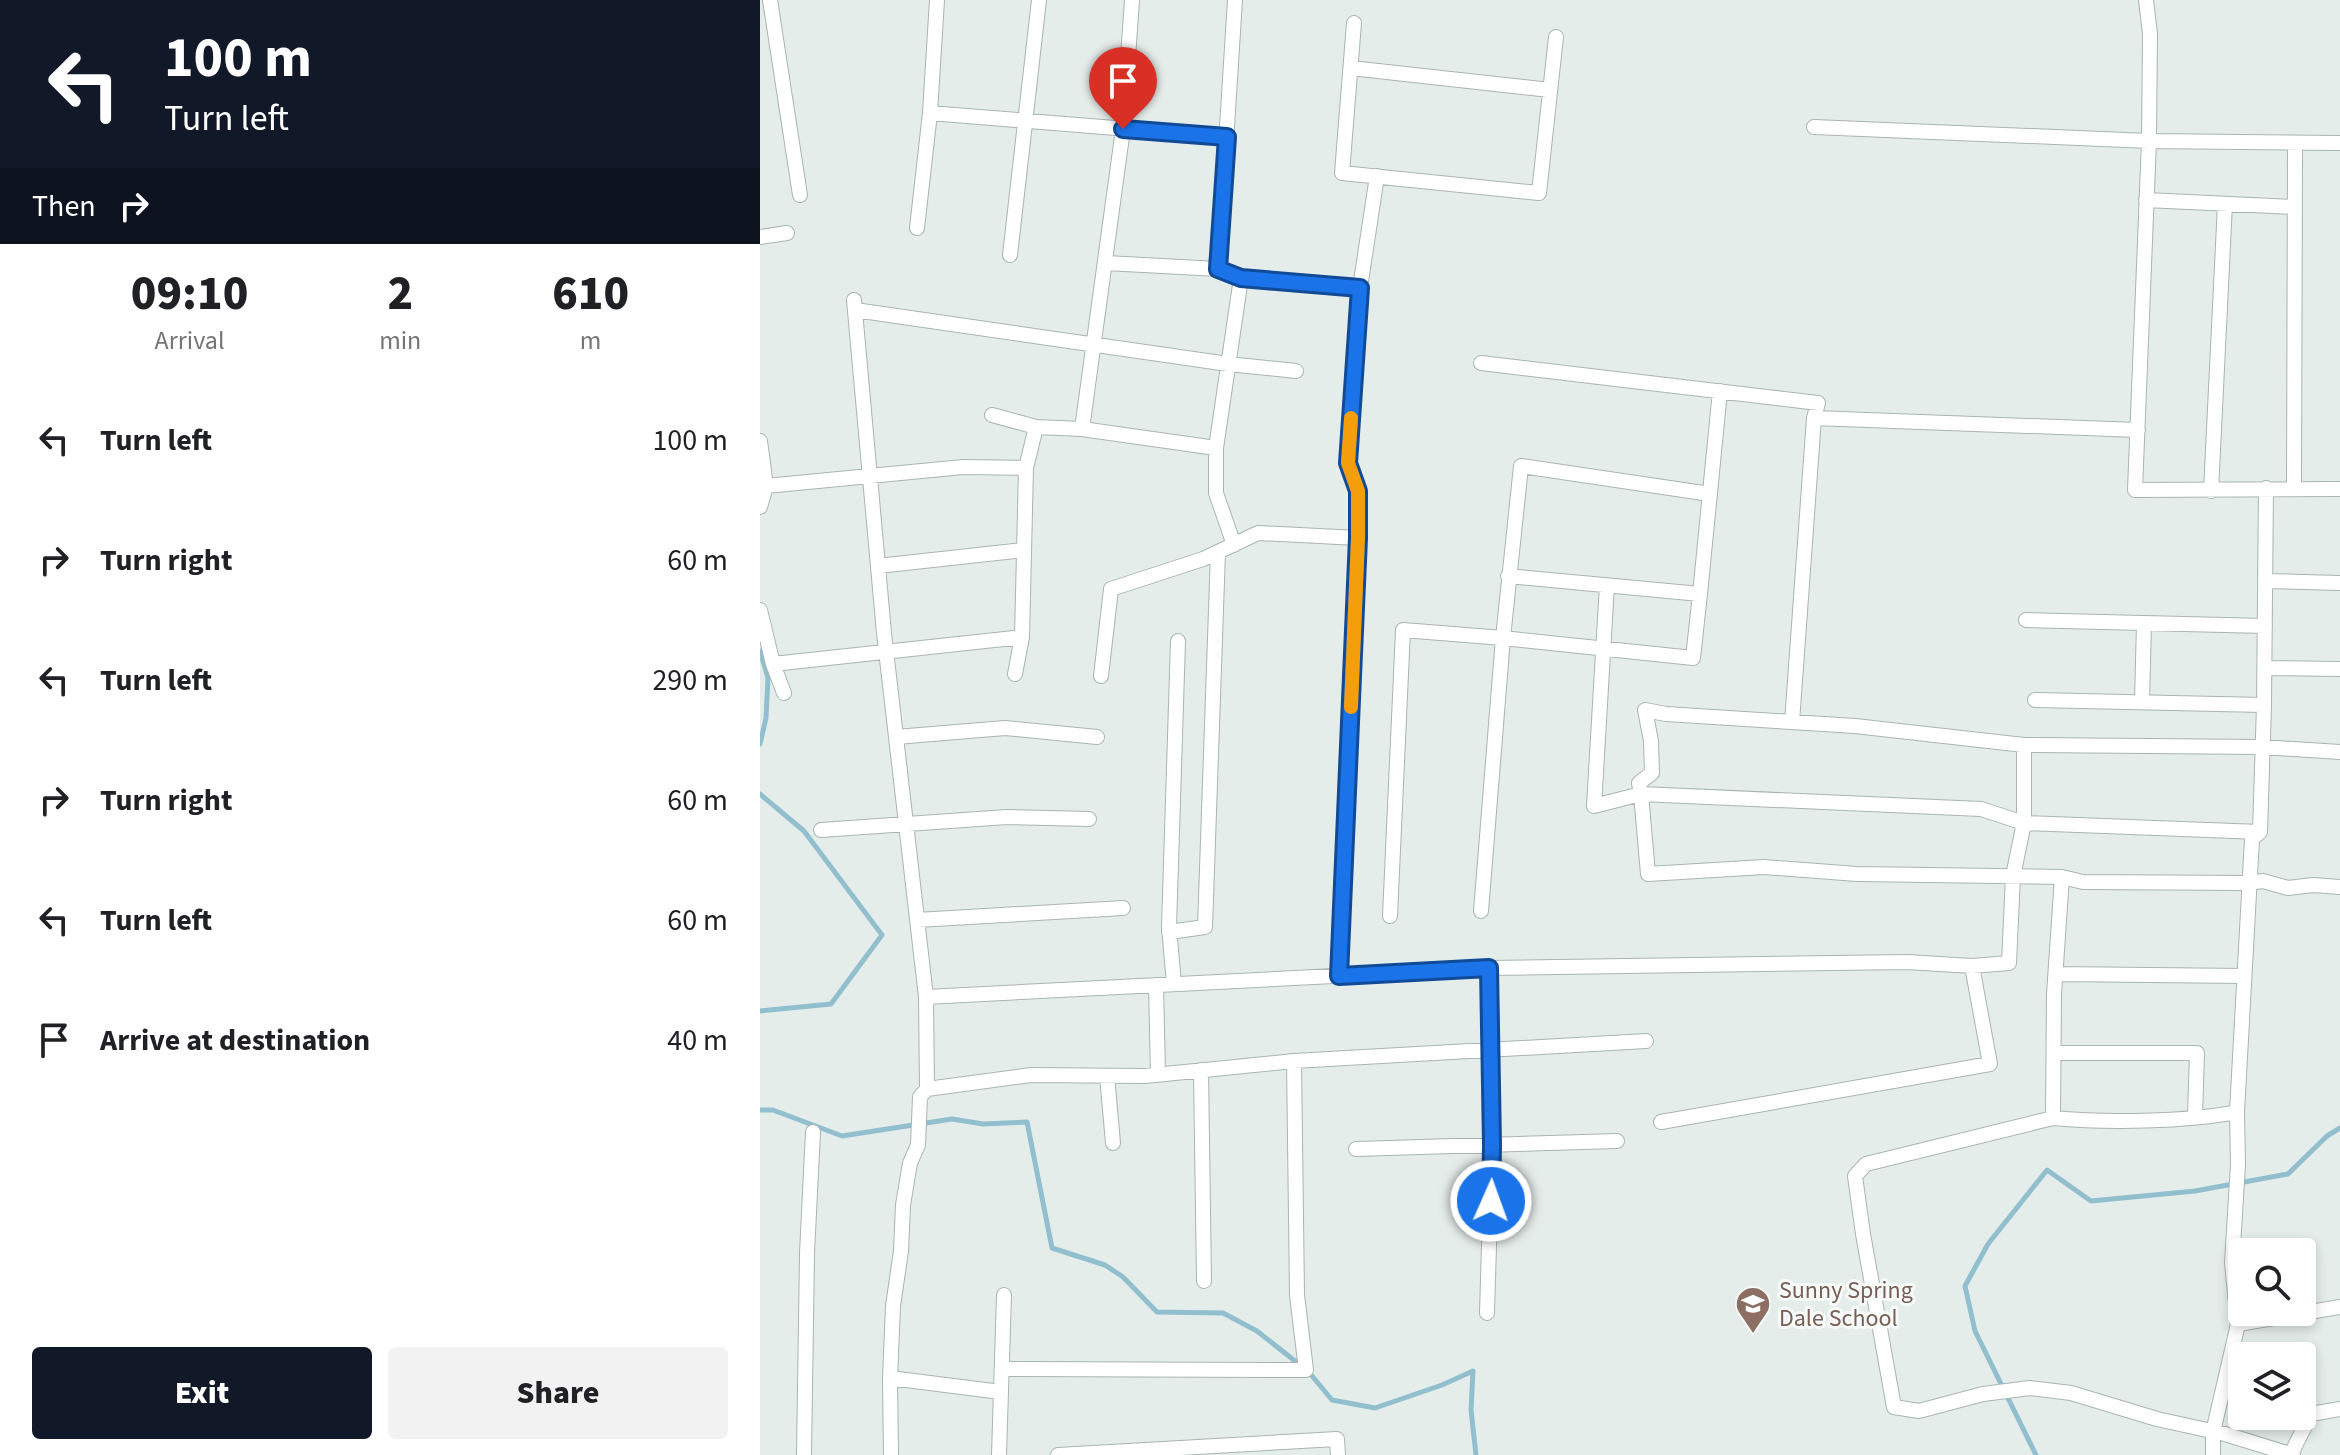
<!DOCTYPE html>
<style>
:root{--surface:#fff;--page:#f2f2f2;--text:#202124;--muted:#757577;--accent:#111827}
body{margin:0;font-family:"Source Sans 3",sans-serif;background:var(--page);color:var(--text);height:100vh;display:flex;flex-direction:column;font-size:30px;white-space:nowrap}
*{box-sizing:border-box;margin:0}
p{font-size:26px;color:var(--muted)}
.icon{flex:none;width:44px;height:44px;fill:none;stroke:currentColor;stroke-width:2;stroke-linecap:round;stroke-linejoin:round}
.map{position:relative;flex:1;overflow:hidden}
.side{display:flex;flex-direction:column;background:var(--surface);width:760px}
.side>*{flex:none}
.hud{background:#111827;color:#fff;overflow:hidden}
.fabs{position:absolute;left:1468px;top:1238px;display:grid;gap:16px}
.fabs a{display:grid;place-items:center;width:88px;height:88px;border-radius:8px;background:var(--surface);box-shadow:0 4px 12px #0003;font-size:40px}
.pin{position:absolute;display:grid;place-items:center;width:68px;height:68px;color:#fff;margin:-82px -34px;border-radius:50% 50% 50% 0;rotate:-45deg;box-shadow:0 0 8px #0007}
.pin .icon{rotate:45deg}
.me{position:absolute;width:88px;margin:-44px;rotate:2deg;stroke-linejoin:round;filter:drop-shadow(0 0 6px #0008)}
.turn{display:flex;align-items:center;gap:28px;height:168px;padding:0 32px;font-size:36px}
.turn .icon{width:104px;height:104px;stroke-width:2.5}
.turn b{display:block;font-size:56px;line-height:68px}
.then{display:flex;align-items:center;height:76px;padding:0 32px;background:#0003;gap:16px;font-size:30px}
.eta{display:flex;justify-content:space-evenly;align-items:center;height:136px;text-align:center}
.eta b{font-size:48px;font-weight:800;line-height:56px}
.cta{display:flex;gap:16px;margin-top:auto;padding:16px 32px}
.cta a{flex:1;height:92px;border-radius:8px;background:var(--accent);color:#fff;font-size:32px;font-weight:800;line-height:92px;text-align:center}
.cta a+a{background:var(--page);color:var(--text)}
ul{padding:0;list-style:none}
li{display:flex;align-items:center;gap:24px;height:120px;padding:0 32px}
li div{flex:1}
li b{display:block;font-size:30px}
li em{font-style:normal}
main{display:flex;flex:1;min-height:0}
.map>svg:first-child{display:block}
.lines{fill:none;stroke-linecap:round;stroke-linejoin:round}
.stream{stroke:#91bfce;stroke-width:5}
.street-casing{stroke:#a8b5b2;stroke-width:16}
.street{stroke:#fff;stroke-width:14}
.route-casing{stroke:#114b97;stroke-width:20}
.route{stroke:#1a73e8;stroke-width:14}
.slow{stroke:#f59e0b;stroke-width:14}
.labels{text-anchor:middle;dominant-baseline:central;stroke-width:6;stroke-linejoin:round;paint-order:stroke}
.education-label{font-size:24px;fill:#785e54;stroke:#f6faf8;text-anchor:start}
</style>
<main>
<section class="side">
<div class="hud">
<div class="turn"><svg class="icon" aria-label="left" viewBox="0 0 24 24"><path d="M17 20v-9H6M10 6l-5 5 5 5"/></svg><div><b>100 m</b>Turn left</div></div>
<div class="then">Then<svg class="icon" aria-label="right" viewBox="0 0 24 24"><path d="M7 20v-9h11M14 6l5 5-5 5"/></svg></div>
</div>
<div class="eta">
<div><b>09:10</b><p>Arrival</p></div>
<div><b>2</b><p>min</p></div>
<div><b>610</b><p>m</p></div>
</div>
<ul>
<li><svg class="icon" aria-label="left" viewBox="0 0 24 24"><path d="M17 20v-9H6M10 6l-5 5 5 5"/></svg><div><b>Turn left</b></div><em>100 m</em></li>
<li><svg class="icon" aria-label="right" viewBox="0 0 24 24"><path d="M7 20v-9h11M14 6l5 5-5 5"/></svg><div><b>Turn right</b></div><em>60 m</em></li>
<li><svg class="icon" aria-label="left" viewBox="0 0 24 24"><path d="M17 20v-9H6M10 6l-5 5 5 5"/></svg><div><b>Turn left</b></div><em>290 m</em></li>
<li><svg class="icon" aria-label="right" viewBox="0 0 24 24"><path d="M7 20v-9h11M14 6l5 5-5 5"/></svg><div><b>Turn right</b></div><em>60 m</em></li>
<li><svg class="icon" aria-label="left" viewBox="0 0 24 24"><path d="M17 20v-9H6M10 6l-5 5 5 5"/></svg><div><b>Turn left</b></div><em>60 m</em></li>
<li><svg class="icon" aria-label="arrive" viewBox="0 0 24 24"><path d="M6 21V4h12l-3 4 3 4H6"/></svg><div><b>Arrive at destination</b></div><em>40 m</em></li>
</ul>
<div class="cta"><a>Exit</a><a>Share</a></div>
</section>
<div class="map">
<svg width="1580" height="1455" viewBox="0 0 1580 1455">
<rect width="100%" height="100%" fill="#e5edeb"/>
<g class="lines">
<!-- stream -->
<path class="stream" d="M 0,651 L 8,678 L 6,718 L 0,744
M 0,794 L 44,831 L 122,935 L 71,1004 L 0,1011
M 0,1110 L 13,1110 L 82,1136 L 192,1119 L 223,1124 L 267,1122 L 292,1248 L 345,1265 L 363,1277 L 397,1312 L 463,1313 L 497,1331 L 540,1365
M 548,1371 L 572,1400 L 615,1408 L 682,1385 L 713,1371 L 711,1410 L 716,1455
M 1276,1455 L 1215,1331 L 1205,1286 L 1228,1244 L 1287,1170 L 1331,1201 L 1435,1191 L 1528,1174 L 1567,1136 L 1580,1128"/>
<defs>
<path id="street" d="M 10,0 L 40,195
M 1386,0 L 1390,34 L 1389,141 L 1375,490 L 1580,489
M 594,23 L 582,173 L 779,193 L 796,37
M 591,68 L 790,90
M 170,113 L 467,137
M 1054,127 L 1389,141 L 1580,143
M 1386,200 L 1535,207
M 157,228 L 170,113 L 177,0
M 0,237 L 27,233
M 250,255 L 279,0
M 346,263 L 458,269 L 481,278 L 600,288
M 458,269 L 475,0
M 94,300 L 124,633 L 166,997
M 95,310 L 468,364 L 536,371
M 721,363 L 1058,403 L 1054,418
M 232,415 L 276,427 L 322,429 L 456,448
M 322,429 L 363,129 L 372,0
M 0,441 L 6,486 L 0,507
M 6,486 L 203,467 L 266,468
M 1534,488 L 1535,144
M 1451,491 L 1465,204
M 474,545 L 456,493 L 456,448 L 481,278
M 118,566 L 264,550
M 748,576 L 940,594 L 960,391
M 1505,581 L 1580,583
M 847,585 L 834,806 L 881,794 L 879,783 L 892,773 L 891,741 L 885,710 L 906,714 L 1095,726 L 1264,745
M 0,610 L 13,664 L 24,693
M 1266,620 L 1505,626
M 13,664 L 262,637
M 1505,668 L 1580,669
M 255,674 L 262,637 L 266,468 L 276,427
M 341,676 L 351,589 L 443,559 L 498,533 L 598,538
M 1275,700 L 1504,705
M 1382,702 L 1384,623
M 1032,722 L 1054,418 L 1378,430
M 136,737 L 245,728 L 337,737
M 61,830 L 247,817 L 329,819
M 1302,877 L 1097,874 L 1004,867 L 888,874 L 881,794 L 1221,809 L 1264,823 L 1500,832
M 721,911 L 743,638 L 933,658 L 940,594
M 630,916 L 643,630 L 743,638 L 761,466 L 950,494
M 157,920 L 363,908
M 409,932 L 445,927 L 458,552
M 1296,974 L 1484,976
M 579,976 L 598,538 L 598,491 L 588,463 L 600,288 L 617,176
M 414,984 L 409,927 L 418,641
M 396,985 L 398,1075
M 1295,1053 L 1437,1053 L 1435,1116
M 441,1070 L 444,1281
M 347,1076 L 353,1143
M 167,1089 L 271,1075 L 385,1076 L 534,1061 L 886,1041
M 1477,1112 C 1425,1122 1346,1123 1293,1118 L 1106,1164 L 1095,1176 L 1103,1234 L 1134,1407 L 1159,1411 L 1223,1394 L 1270,1388 L 1311,1393 L 1397,1419 L 1465,1434 L 1533,1455
M 1293,1118 L 1294,994 L 1302,877 L 1323,882 L 1489,883 L 1503,881 L 1528,888 L 1553,885 L 1580,887
M 901,1122 L 1230,1064 L 1212,966
M 596,1149 L 857,1141
M 727,1313 L 732,1145 L 729,968
M 1478,1324 L 1580,1307
M 242,1369 L 546,1370 L 537,1295 L 534,1061
M 130,1378 L 241,1392
M 1531,1454 L 1551,1414 L 1580,1409
M 44,1455 L 47,1253 L 53,1132
M 131,1455 L 130,1378 L 133,1306 L 141,1251 L 143,1205 L 150,1163 L 158,1145 L 160,1097 L 167,1089 L 166,997 L 729,968 L 1147,962 L 1212,966 L 1249,963 L 1253,876 L 1264,823 L 1264,745 L 1502,747 L 1580,752
M 239,1455 L 244,1295
M 298,1455 L 577,1439 L 578,1455
M 1453,1455 L 1453,1432 L 1478,1324 L 1472,1263 L 1478,1164 L 1477,1112 L 1492,839 L 1500,832 L 1504,705 L 1506,488"/>
</defs>
<!-- street casing -->
<use href="#street" class="street-casing"/>
<!-- street -->
<use href="#street" class="street"/>
</g>
<g class="lines">
<defs>
<path id="route" d="M 363,129 L 467,137 L 458,269 L 481,278 L 600,288 L 588,463 L 598,491 L 598,538 L 579,976 L 729,968 L 732,1145 L 731,1201"/>
</defs>
<!-- route casing -->
<use href="#route" class="route-casing"/>
<!-- route -->
<use href="#route" class="route"/>
<!-- slow -->
<path class="slow" d="M 591,707 L 598,538 L 598,491 L 588,463 L 591,418"/>
</g>
<!-- icons -->
<defs>
<symbol id="school-pin" viewBox="-11 -11 22 30"><path d="M0 17L-7.5 6A9.5 9.5 0 1 1 7.5 6Z" fill="#8d6e63" stroke="#f6faf8"/><path d="M0-5L7-2L0 1L-7-2ZM-4 1L0 2.5L4 1V4Q0 6-4 4Z" fill="#fff"/></symbol>
</defs>
<g fill-rule="evenodd">
<use href="#school-pin" x="973" y="1284" width="40" height="54"/>
</g>
<g class="labels">
<!-- education labels -->
<g class="education-label">
<text x="1019" y="1290">Sunny Spring<tspan x="1019" dy="28">Dale School</tspan></text>
</g>
</g>
</svg>
<div class="fabs">
<a><svg class="icon" aria-label="search" viewBox="0 0 24 24"><circle cx="10" cy="10" r="6"/><path d="M15 15l6 6"/></svg></a>
<a><svg class="icon" aria-label="layers" viewBox="0 0 24 24"><path d="M12 4l9 5-9 5-9-5zM3 14l9 5 9-5"/></svg></a>
</div>
<div class="pin" style="left:363px;top:129px;background:#d93025"><svg class="icon" aria-label="arrive" viewBox="0 0 24 24"><path d="M6 21V4h12l-3 4 3 4H6"/></svg></div>
<svg class="me" style="left:731px;top:1201px" viewBox="-20 -20 40 40"><circle r="17" fill="#1a73e8" stroke="#fff" stroke-width="3"/><path d="M0-11L8 9 0 5-8 9z" fill="#fff"/></svg>
</div>
</main>
